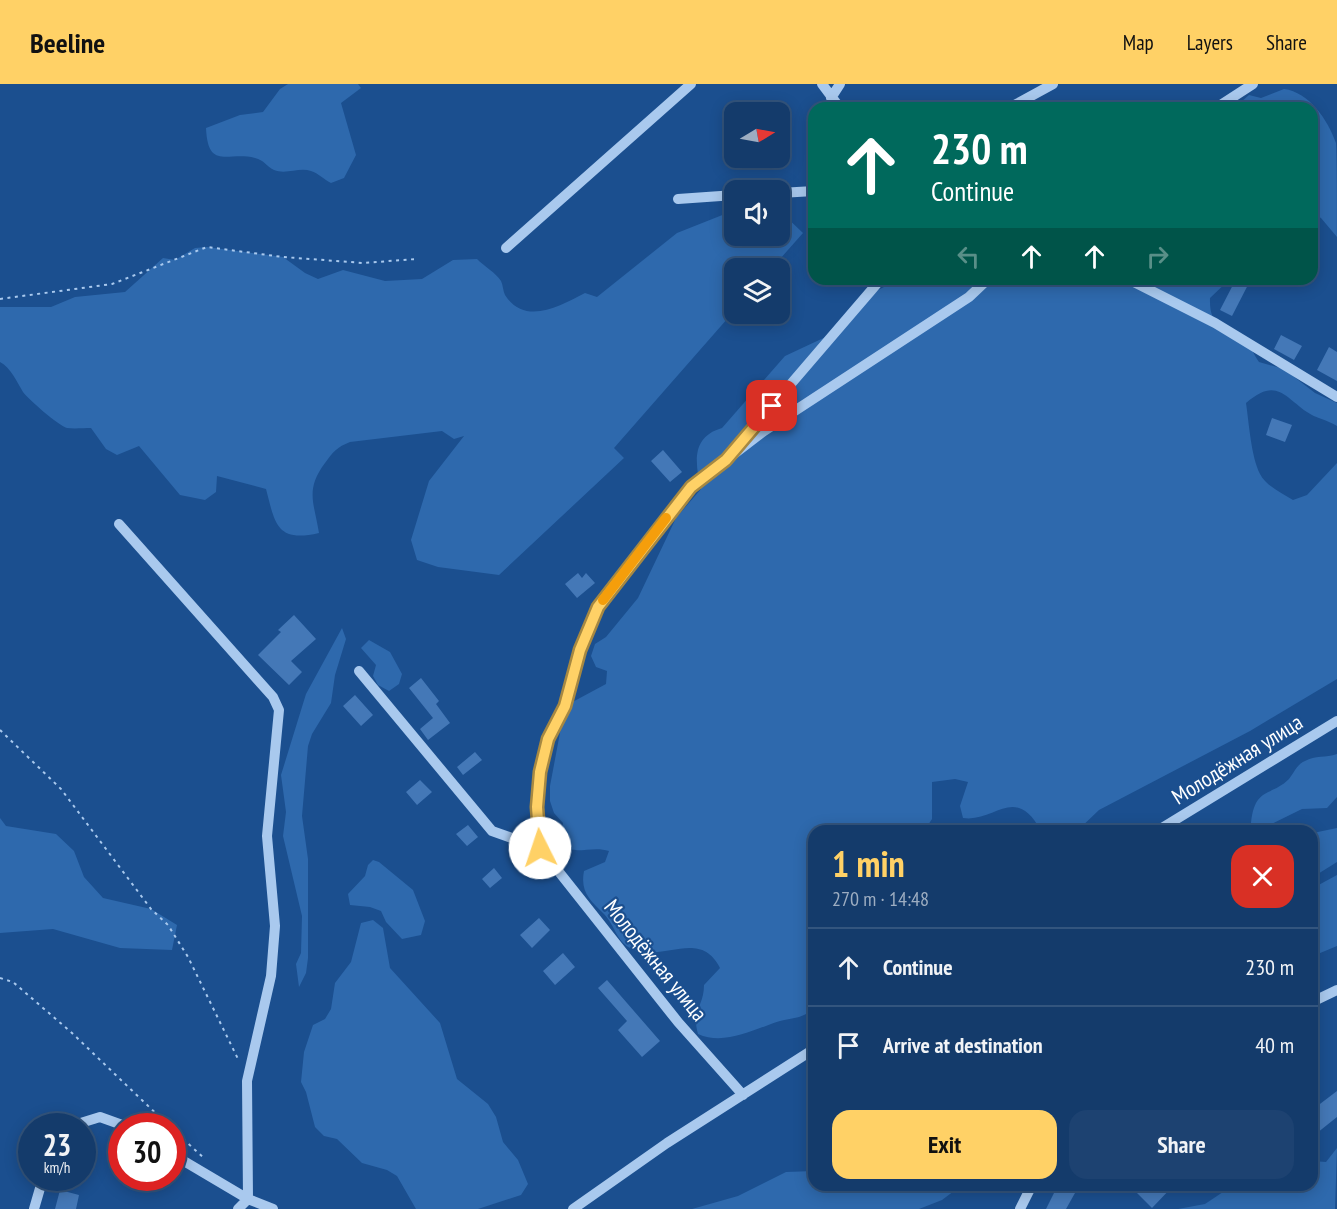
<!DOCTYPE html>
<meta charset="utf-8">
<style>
:root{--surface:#143b6b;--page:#1d4271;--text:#f1f3f6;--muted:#9dadc1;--line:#33557e;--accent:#ffd166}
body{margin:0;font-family:"PT Sans Narrow",sans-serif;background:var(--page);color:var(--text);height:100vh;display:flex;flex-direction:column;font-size:22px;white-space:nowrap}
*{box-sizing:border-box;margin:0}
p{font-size:20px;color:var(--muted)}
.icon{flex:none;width:33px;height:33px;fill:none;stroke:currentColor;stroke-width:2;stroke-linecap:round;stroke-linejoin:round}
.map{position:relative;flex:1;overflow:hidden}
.drawer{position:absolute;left:808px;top:741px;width:510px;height:366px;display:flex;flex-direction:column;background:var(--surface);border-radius:18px;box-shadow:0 3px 15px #0003,0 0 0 2px var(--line)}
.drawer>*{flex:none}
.guide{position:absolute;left:808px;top:18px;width:510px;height:183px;border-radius:18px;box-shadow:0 3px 15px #0003,0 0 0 2px var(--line);background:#00695c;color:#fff;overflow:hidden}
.needle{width:39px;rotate:80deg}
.fabs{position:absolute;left:724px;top:18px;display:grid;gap:12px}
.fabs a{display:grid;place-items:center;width:66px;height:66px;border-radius:12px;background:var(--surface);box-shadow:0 3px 15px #0003,0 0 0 2px var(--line);font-size:30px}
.speed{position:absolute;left:18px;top:1029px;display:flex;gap:12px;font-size:30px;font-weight:700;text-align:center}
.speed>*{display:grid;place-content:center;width:78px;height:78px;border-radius:50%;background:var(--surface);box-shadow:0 3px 15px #0003,0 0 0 2px var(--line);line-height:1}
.speed small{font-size:15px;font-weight:400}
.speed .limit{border:9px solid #d22;background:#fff;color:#111}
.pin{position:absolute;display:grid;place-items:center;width:51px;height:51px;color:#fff;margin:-26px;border-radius:12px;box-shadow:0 3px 9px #0006}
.me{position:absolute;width:66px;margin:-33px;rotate:356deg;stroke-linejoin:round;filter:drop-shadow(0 0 4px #0008)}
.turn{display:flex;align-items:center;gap:21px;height:126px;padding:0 24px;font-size:27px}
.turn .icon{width:78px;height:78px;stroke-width:2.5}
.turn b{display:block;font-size:42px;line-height:51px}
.lanes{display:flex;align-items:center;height:57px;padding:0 24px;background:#0003;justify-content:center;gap:30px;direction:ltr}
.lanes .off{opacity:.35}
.round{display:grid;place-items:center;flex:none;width:63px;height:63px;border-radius:18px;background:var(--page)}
.headline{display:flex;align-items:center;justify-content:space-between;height:102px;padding:0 24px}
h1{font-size:36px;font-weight:800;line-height:45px;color:var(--accent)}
.button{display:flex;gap:12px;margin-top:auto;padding:12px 24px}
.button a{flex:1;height:69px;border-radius:18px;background:var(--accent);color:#111;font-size:24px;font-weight:800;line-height:69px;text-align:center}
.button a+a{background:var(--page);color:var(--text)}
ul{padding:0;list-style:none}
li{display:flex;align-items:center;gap:18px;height:78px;padding:0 24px;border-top:2px solid var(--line)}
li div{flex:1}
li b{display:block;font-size:22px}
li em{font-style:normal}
header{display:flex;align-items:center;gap:36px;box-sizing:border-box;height:84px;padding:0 30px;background:var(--accent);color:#111}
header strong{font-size:28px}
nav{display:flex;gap:33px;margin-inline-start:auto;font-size:21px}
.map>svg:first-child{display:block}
.green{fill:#2e69ad}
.building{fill:#4478b7}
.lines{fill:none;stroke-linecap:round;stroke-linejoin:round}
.path{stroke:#a9c9ee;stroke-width:2;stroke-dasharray:3 4.5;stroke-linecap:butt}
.minor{stroke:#a9c9ee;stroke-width:10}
.route-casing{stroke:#a68842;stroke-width:15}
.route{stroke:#ffd166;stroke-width:10}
.slow{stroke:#f59e0b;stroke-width:10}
.labels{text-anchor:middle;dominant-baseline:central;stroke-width:4.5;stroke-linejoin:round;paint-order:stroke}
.street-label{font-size:22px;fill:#fff;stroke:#1b4f8f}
</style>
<header>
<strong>Beeline</strong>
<nav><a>Map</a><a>Layers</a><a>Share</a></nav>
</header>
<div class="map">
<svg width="1337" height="1125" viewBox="0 0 1337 1125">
<rect width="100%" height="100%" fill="#1b4f8f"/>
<!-- green -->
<path class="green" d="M 288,0 L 358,0 L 361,4 L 341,19 L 356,71 L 344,94 L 331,99 C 325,96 318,89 311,87 C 299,83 286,91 274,86 C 266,82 264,76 255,74 C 228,67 208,87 206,44 L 240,31 L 263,28 L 280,5 Z
M 1284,5 C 1309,8 1328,36 1336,59 C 1337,72 1337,135 1337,153 L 1321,134 L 1313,130 L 1312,24 L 1234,24 L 1249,11 L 1261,14 Z
M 735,126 L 735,152 L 780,152 L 780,127 L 803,149 L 772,184 L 735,184 L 735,226 L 614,364 L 624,374 L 499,491 L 438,483 L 417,476 L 411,456 L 429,397 L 464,352 L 454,355 L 442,347 L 350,358 C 337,363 333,368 325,379 C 305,406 314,418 319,449 C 276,459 275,439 266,405 L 217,392 L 216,408 L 205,416 L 180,411 L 139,362 L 117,371 L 106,365 L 91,344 C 84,344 74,345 67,344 C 58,341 29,316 23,308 C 17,298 11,284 0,278 L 0,223 L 51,223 L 75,213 L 125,208 L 163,174 L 175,176 L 195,164 L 207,163 L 283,173 L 305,189 L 318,195 L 343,186 L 385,197 L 422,195 L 453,176 L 477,175 C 484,182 496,189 501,197 C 503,201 503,207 505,211 C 525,242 560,222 585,209 L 597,213 L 677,149 Z
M 899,195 L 1230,195 L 1210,214 C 1209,246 1225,238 1243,254 C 1250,260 1254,271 1259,278 L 1284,285 L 1315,309 L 1337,319 L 1337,342 C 1328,336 1315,334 1307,328 C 1284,312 1276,293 1246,319 C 1249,339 1251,372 1260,390 C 1266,402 1282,409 1293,416 L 1307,411 L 1337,379 L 1337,595 L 1250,647 L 1099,726 L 1077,747 L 1041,747 C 1015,699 995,739 963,734 L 960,722 L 968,698 L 955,695 L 932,698 L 932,735 L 924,747 L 814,747 L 814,924 C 801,937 787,933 771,940 C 749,948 722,961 698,950 C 691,925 704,923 704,901 L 720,884 C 700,844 663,879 632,865 C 616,858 615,841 604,830 C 590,816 580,808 584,787 L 605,778 L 609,767 C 587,759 556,782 563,739 L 554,729 L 550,717 L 550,702 L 565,622 L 606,600 L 607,587 L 596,583 L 591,572 L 595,560 L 606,553 L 638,514 L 676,434 L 701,405 C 695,379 691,353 722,344 L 785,272 L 832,250 L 863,214 Z
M 342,544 L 346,555 L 335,591 L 331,619 L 312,650 L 308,662 L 302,732 L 308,775 L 308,874 L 306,889 L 299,903 L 296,880 L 301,869 L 302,832 L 283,752 L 286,728 L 281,691 L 306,610 Z
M 369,556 L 390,568 L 402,590 L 399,600 L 389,607 L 378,601 L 373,592 L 376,581 L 361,564 Z
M 1337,670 L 1337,713 L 1327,724 L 1302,725 L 1257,747 L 1251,739 C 1255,702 1271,713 1289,695 C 1294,689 1297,680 1305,677 C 1315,671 1326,674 1337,670 Z
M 0,734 L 6,742 L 56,750 L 74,767 L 84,793 L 103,814 L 151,825 L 177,841 L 172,866 L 120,864 L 53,845 L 0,849 Z
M 1337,744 L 1337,778 L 1313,793 L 1313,749 Z
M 373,776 L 379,778 L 413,806 L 425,837 L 421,851 L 402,855 L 386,838 L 381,827 L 370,823 L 350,821 L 348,810 L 365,792 L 368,781 Z
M 1337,791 L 1337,862 L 1313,872 L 1313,804 Z
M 373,836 L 383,844 L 390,884 L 440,939 L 457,995 L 488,1020 L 496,1033 L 503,1058 L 518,1076 L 528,1100 L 521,1111 L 478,1125 L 416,1125 L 397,1092 L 387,1086 L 362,1079 L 337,1055 L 324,1052 L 315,1043 L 306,1008 L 301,998 L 304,968 L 313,941 L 325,935 L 331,925 L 335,899 L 351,878 L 361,839 Z
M 1337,1064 L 1335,1125 L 1178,1125 L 1205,1120 L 1229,1104 L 1255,1101 L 1312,1101 L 1313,1077 L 1326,1078 Z
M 814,1087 L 814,1101 L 962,1101 L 942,1116 L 919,1125 L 692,1125 L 738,1112 L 786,1088 Z"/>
<!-- building -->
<path class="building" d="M 1236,195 L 1251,195 L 1232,232 L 1220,226 Z
M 1281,251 L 1302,262 L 1294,276 L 1274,265 Z
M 1329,263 L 1337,268 L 1337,297 L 1317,286 Z
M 1272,334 L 1292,341 L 1285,358 L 1266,351 Z
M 663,366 L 682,388 L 670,398 L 651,377 Z
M 578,489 L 582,494 L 586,489 L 595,499 L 577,514 L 565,500 Z
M 294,531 L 316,555 L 291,577 L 302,588 L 289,601 L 258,571 L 281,548 L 278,546 Z
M 421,594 L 439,617 L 436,620 L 450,639 L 428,656 L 420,645 L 433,634 L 409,604 Z
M 355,611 L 373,631 L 361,642 L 343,622 Z
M 475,668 L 482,676 L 463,691 L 457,683 Z
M 420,696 L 432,708 L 417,721 L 406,708 Z
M 468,741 L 478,753 L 467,762 L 456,750 Z
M 494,784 L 502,794 L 490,804 L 482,795 Z
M 539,834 L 550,846 L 532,864 L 520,851 Z
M 563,869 L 575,883 L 555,901 L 543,887 Z
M 607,896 L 660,957 L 642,973 L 618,946 L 627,937 L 598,904 Z
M 1337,1007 L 1337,1033 L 1317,1049 L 1312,1043 L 1312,1026 Z
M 1058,1101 L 1075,1109 L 1066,1125 L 1046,1125 Z
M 1144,1101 L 1174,1101 L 1152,1124 L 1136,1108 Z
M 60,1106 L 79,1111 L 76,1125 L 55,1125 Z"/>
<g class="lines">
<!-- path -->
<path class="path" d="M 0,215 L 112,200 L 207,163 L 283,173 L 363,179 L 416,175
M 0,646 L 61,705 L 151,825 L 168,841 L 188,873 L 239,977
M 0,894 L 13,898 L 72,949 L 169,1042
M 172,1045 L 204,1074"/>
<!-- minor -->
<path class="minor" d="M 822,0 L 840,24
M 831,14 L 840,0
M 1009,24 L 1053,0
M 1216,24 L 1253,0
M 780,109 L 814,107
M 678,115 L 735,111
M 506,164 L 691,0
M 1128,195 L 1215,239 L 1337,313
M 741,358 L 881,195
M 119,440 L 273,613 L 279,626 L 267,752 L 275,842 L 271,892 L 247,997 L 248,1115 L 238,1125
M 359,587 L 492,747 L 540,764 L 678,938 L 743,1011
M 1157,747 L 1337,637
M 540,764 L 537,723 L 540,689 L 548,655 L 565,622 L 580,566 L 598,523 L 653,449 L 691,403 L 764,347 L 969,213 L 988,195
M 1312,918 L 1337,906
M 71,1042 L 100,1033 L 125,1042
M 172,1070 L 248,1115 L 273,1125
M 34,1125 L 43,1094
M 573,1125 L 667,1059 L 814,965
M 1020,1125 L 1032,1101"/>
</g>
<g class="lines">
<defs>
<path id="route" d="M 540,764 L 537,723 L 540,688 L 548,655 L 565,622 L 580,566 L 598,523 L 691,403 L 726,376 L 772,322"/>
</defs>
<!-- route casing -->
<use href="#route" class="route-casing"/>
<!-- route -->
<use href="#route" class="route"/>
<!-- slow -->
<path class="slow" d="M 603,516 L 666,434"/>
</g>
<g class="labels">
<!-- street labels -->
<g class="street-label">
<text transform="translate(1237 675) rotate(-32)">Молодёжная улица</text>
<text transform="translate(656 876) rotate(51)">Молодёжная улица</text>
</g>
</g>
</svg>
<div class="fabs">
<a><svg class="needle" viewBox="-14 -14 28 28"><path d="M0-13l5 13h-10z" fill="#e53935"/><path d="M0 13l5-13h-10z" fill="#9dadc1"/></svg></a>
<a><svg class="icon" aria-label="sound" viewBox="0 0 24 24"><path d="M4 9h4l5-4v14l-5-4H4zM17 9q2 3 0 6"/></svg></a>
<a><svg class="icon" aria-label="layers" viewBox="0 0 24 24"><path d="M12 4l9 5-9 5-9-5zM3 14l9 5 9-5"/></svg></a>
</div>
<div class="speed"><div>23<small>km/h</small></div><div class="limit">30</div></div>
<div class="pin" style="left:772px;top:322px;background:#d93025"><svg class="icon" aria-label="arrive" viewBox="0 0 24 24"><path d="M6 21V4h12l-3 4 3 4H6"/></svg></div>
<svg class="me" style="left:540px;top:764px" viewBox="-20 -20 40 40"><circle r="19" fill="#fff"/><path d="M0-13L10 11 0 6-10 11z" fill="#ffd166"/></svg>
<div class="guide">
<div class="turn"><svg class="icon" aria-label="ahead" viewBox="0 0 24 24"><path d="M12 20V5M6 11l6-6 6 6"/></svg><div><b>230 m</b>Continue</div></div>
<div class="lanes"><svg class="icon off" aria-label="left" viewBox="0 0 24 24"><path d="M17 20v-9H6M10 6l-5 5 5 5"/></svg><svg class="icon" aria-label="ahead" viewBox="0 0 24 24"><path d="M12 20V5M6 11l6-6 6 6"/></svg><svg class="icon" aria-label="ahead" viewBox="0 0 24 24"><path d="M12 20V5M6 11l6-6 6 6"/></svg><svg class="icon off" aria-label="right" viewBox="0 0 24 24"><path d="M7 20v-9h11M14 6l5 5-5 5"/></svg></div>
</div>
<section class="drawer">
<div class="headline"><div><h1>1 min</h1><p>270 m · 14:48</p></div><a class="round" style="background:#d93025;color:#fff"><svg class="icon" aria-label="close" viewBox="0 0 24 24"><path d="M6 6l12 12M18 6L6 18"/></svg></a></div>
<ul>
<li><svg class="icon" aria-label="ahead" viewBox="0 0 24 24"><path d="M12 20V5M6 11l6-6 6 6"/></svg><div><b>Continue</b></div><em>230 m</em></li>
<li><svg class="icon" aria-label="arrive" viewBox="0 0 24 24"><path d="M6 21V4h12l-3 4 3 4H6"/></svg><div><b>Arrive at destination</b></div><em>40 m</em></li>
</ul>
<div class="button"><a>Exit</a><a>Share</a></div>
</section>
</div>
